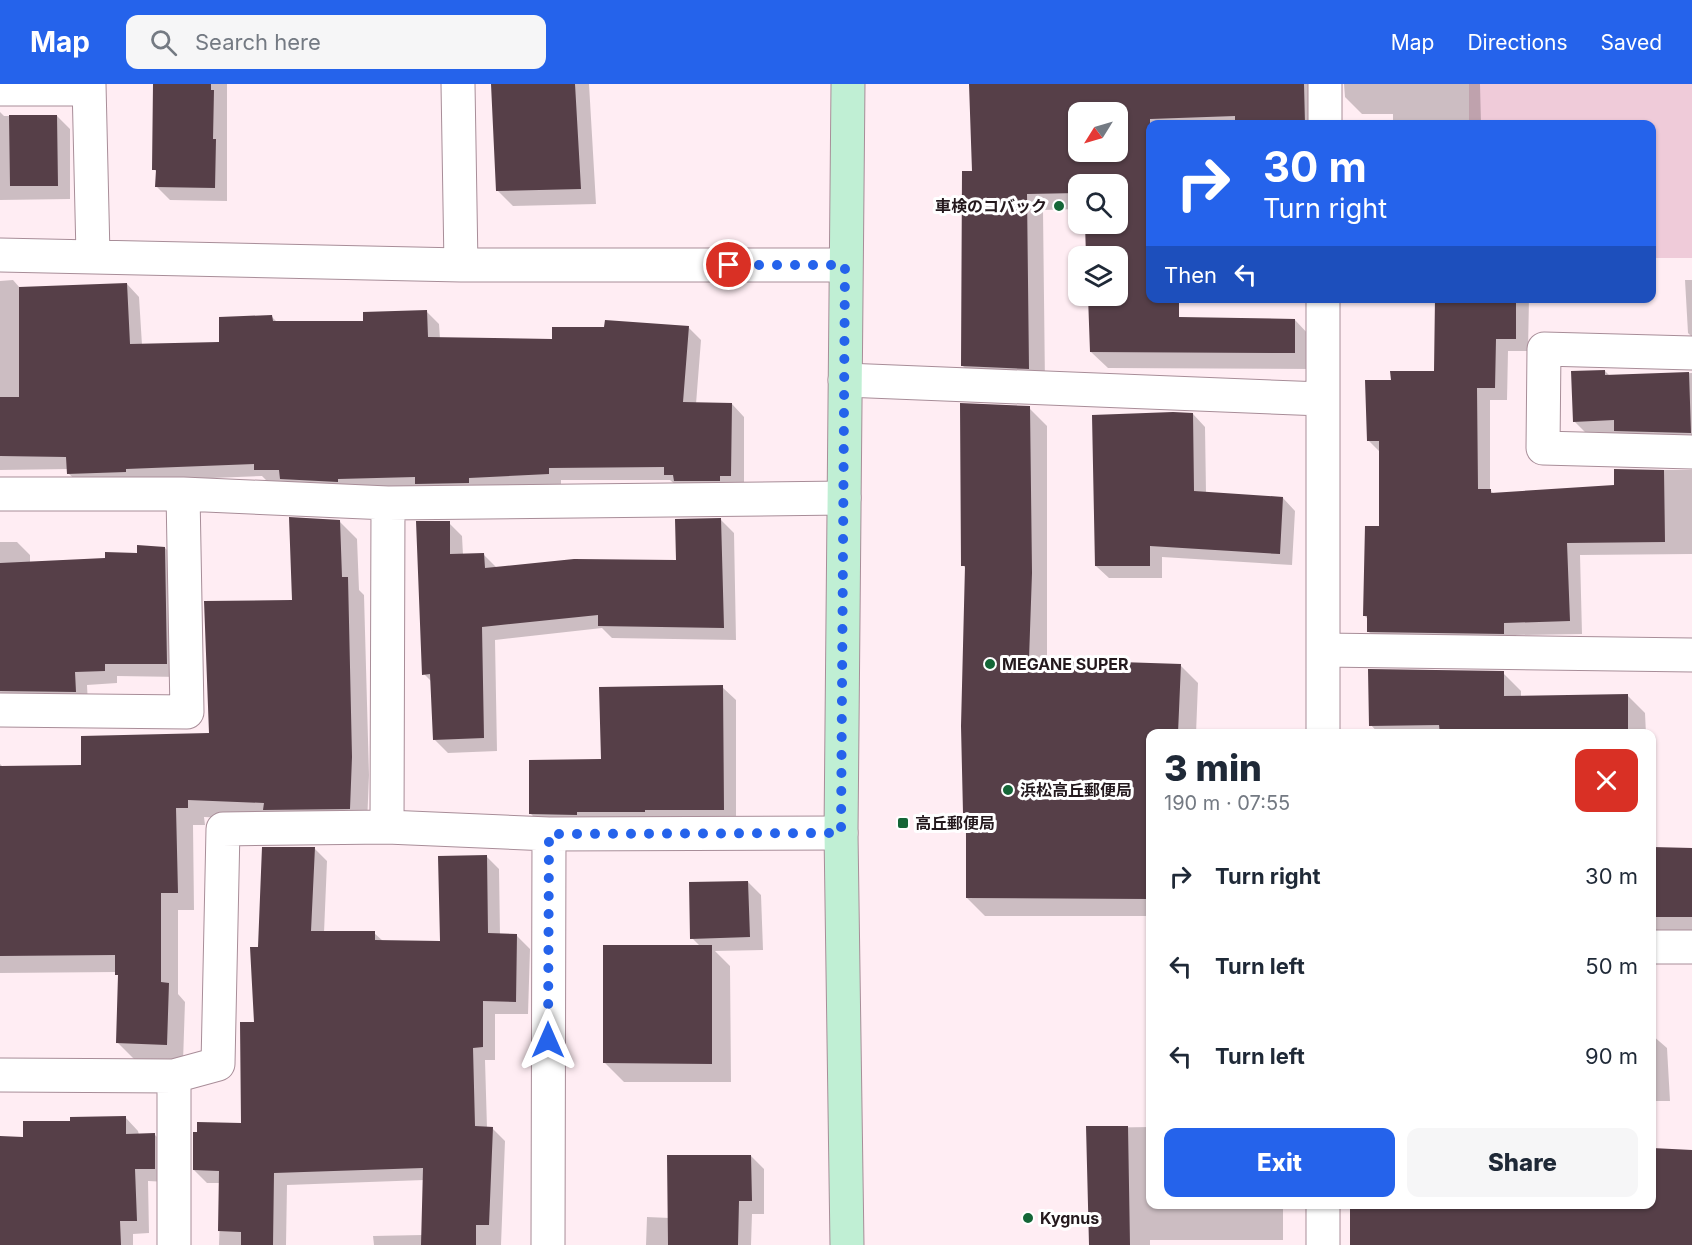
<!DOCTYPE html>
<meta charset="utf-8">
<style>
:root{--surface:#fff;--page:#f6f6f7;--text:#1f2937;--muted:#747a83;--accent:#2563eb}
body{margin:0;font-family:Inter,"Noto Sans JP",sans-serif;background:var(--page);color:var(--text);height:100vh;display:flex;flex-direction:column;font-size:22px;white-space:nowrap}
*{box-sizing:border-box;margin:0}
p{font-size:20px;color:var(--muted)}
.icon{flex:none;width:33px;height:33px;fill:none;stroke:currentColor;stroke-width:2;stroke-linecap:round;stroke-linejoin:round}
.map{position:relative;flex:1;overflow:hidden}
.panel{position:absolute;left:1146px;top:645px;width:510px;height:480px;display:flex;flex-direction:column;background:var(--surface);border-radius:12px;box-shadow:0 2px 4px #0004}
.panel>*{flex:none}
.banner{position:absolute;left:1146px;top:36px;width:510px;height:183px;border-radius:12px;box-shadow:0 2px 4px #0004;background:#2563eb;color:#fff;overflow:hidden}
.needle{width:39px;rotate:233deg}
.tools{position:absolute;left:1068px;top:18px;display:grid;gap:12px}
.tools a{display:grid;place-items:center;width:60px;height:60px;border-radius:12px;background:var(--surface);box-shadow:0 2px 4px #0004;font-size:30px}
.pin{position:absolute;display:grid;place-items:center;width:51px;height:51px;color:#fff;margin:-26px;border:3px solid #fff;border-radius:50%;box-shadow:0 2px 6px #0007}
.me{position:absolute;width:66px;margin:-33px;rotate:0deg;stroke-linejoin:round;filter:drop-shadow(0 0 4px #0008)}
.turn{display:flex;align-items:center;gap:21px;height:126px;padding:0 18px;font-size:27px}
.turn .icon{width:78px;height:78px;stroke-width:2.5}
.turn b{display:block;font-size:42px;line-height:51px}
.then{display:flex;align-items:center;height:57px;padding:0 18px;background:#0003;gap:12px;font-size:22px}
.round{display:grid;place-items:center;flex:none;width:63px;height:63px;border-radius:12px;background:var(--page)}
.summary{display:flex;align-items:center;justify-content:space-between;height:102px;padding:0 18px}
h1{font-size:36px;font-weight:800;line-height:45px}
.primary-button{display:flex;gap:12px;margin-top:auto;padding:12px 18px}
.primary-button a{flex:1;height:69px;border-radius:12px;background:var(--accent);color:#fff;font-size:24px;font-weight:800;line-height:69px;text-align:center}
.primary-button a+a{background:var(--page);color:var(--text)}
ul{padding:0;list-style:none}
li{display:flex;align-items:center;gap:18px;height:90px;padding:0 18px}
li div{flex:1}
li b{display:block;font-size:22px}
li em{font-style:normal}
header{display:flex;align-items:center;gap:36px;box-sizing:border-box;height:84px;padding:0 30px;background:var(--accent);color:#fff}
header strong{font-size:28px}
nav{display:flex;gap:33px;margin-inline-start:auto;font-size:21px}
.search{width:420px;height:54px;background:var(--page);display:flex;align-items:center;gap:15px;box-sizing:border-box;padding:0 21px;border-radius:12px;color:var(--muted);font-size:22px}
.map>svg:first-child{display:block}
.green{fill:#efcbd9}
.shadow{fill:#0003;fill-rule:evenodd}
.building{fill:#563f48;fill-rule:evenodd}
.lines{fill:none;stroke-linecap:round;stroke-linejoin:round}
.street-casing{stroke:#a88d98;stroke-width:35}
.secondary-casing{stroke:#a88d98;stroke-width:35}
.street{stroke:#fff;stroke-width:33}
.secondary{stroke:#c0efd4;stroke-width:33}
.route{stroke:#2563eb;stroke-width:10;stroke-dasharray:0 18}
.poi-dot{fill:#146637;stroke:#fff;stroke-width:2}
.labels{text-anchor:middle;dominant-baseline:central;stroke-width:6;stroke-linejoin:round;paint-order:stroke}
.poi-label{font-size:16px;font-weight:bold;fill:#24191d;stroke:#fff;text-anchor:start}
</style>
<header>
<strong>Map</strong>
<div class="search"><svg class="icon" aria-label="search" viewBox="0 0 24 24"><circle cx="10" cy="10" r="6"/><path d="M15 15l6 6"/></svg>Search here</div>
<nav><a>Map</a><a>Directions</a><a>Saved</a></nav>
</header>
<div class="map">
<svg width="1692" height="1161" viewBox="0 0 1692 1161">
<rect width="100%" height="100%" fill="#ffedf3"/>
<!-- green -->
<path class="green" d="M 1469,0 L 1692,0 L 1692,174 L 1652,174 L 1652,40 L 1469,40 Z"/>
<!-- shadow -->
<path class="shadow" d="M 155,0 L 227,0 L 227,117 L 170,116 L 157,103 L 157,88 L 154,85 Z
M 493,0 L 589,0 L 596,120 L 513,122 L 497,106 Z
M 970,0 L 1332,0 L 1322,40 L 1150,40 L 1150,188 L 1118,188 L 1118,172 L 1088,172 L 1086,140 L 1118,140 L 1118,100 L 1078,100 L 1078,125 L 1043,126 L 1045,300 L 978,298 L 962,281 L 974,89 ZM 1078,28 L 1118,28 L 1118,68 L 1078,68 Z
M 1344,0 L 1480,0 L 1481,40 L 1393,40 L 1393,30 L 1362,30 L 1345,13 Z
M 0,28 L 4,32 L 57,32 L 70,45 L 70,115 L 0,116 Z
M 13,196 L 20,204 L 127,200 L 139,213 L 142,261 L 221,260 L 272,233 L 278,239 L 365,238 L 426,227 L 439,240 L 440,255 L 554,257 L 688,243 L 701,256 L 696,320 L 732,320 L 744,333 L 744,404 L 678,403 L 670,396 L 561,396 L 561,402 L 481,406 L 268,398 L 262,392 L 138,397 L 82,402 L 69,390 L 69,385 L 0,386 L 0,197 Z
M 1685,196 L 1692,196 L 1692,253 L 1688,249 Z
M 1437,214 L 1529,214 L 1528,267 L 1508,267 L 1507,316 L 1490,316 L 1490,406 L 1494,410 L 1616,402 L 1616,386 L 1692,386 L 1692,470 L 1580,471 L 1582,550 L 1516,551 L 1516,562 L 1381,560 L 1368,547 L 1368,535 L 1365,532 L 1381,444 L 1381,369 L 1369,357 L 1392,297 L 1435,288 Z
M 1295,236 L 1311,253 L 1311,285 L 1108,284 L 1091,268 Z
M 1605,287 L 1610,292 L 1692,289 L 1692,363 L 1628,359 L 1617,349 L 1587,350 L 1574,337 Z
M 1029,324 L 1047,342 L 1047,577 L 1180,581 L 1198,599 L 1196,650 L 1150,650 L 1150,832 L 985,832 L 967,814 L 964,642 L 966,485 L 963,481 Z
M 1193,330 L 1205,343 L 1206,409 L 1283,414 L 1295,427 L 1292,481 L 1162,473 L 1162,494 L 1109,494 L 1096,482 Z
M 721,436 L 734,449 L 736,556 L 612,554 L 602,544 L 495,556 L 497,667 L 448,669 L 434,655 L 432,598 L 424,590 L 449,439 L 462,452 L 463,471 L 484,471 L 497,484 L 678,478 Z
M 339,437 L 357,455 L 359,506 L 364,511 L 369,691 L 367,741 L 204,733 L 205,741 L 193,741 L 194,826 L 178,826 L 178,910 L 185,918 L 183,978 L 135,976 L 117,958 L 120,893 L 117,888 L 0,889 L 0,680 L 3,683 L 82,682 L 210,650 L 294,517 Z
M 0,458 L 17,458 L 30,471 L 30,479 L 106,475 L 165,464 L 178,477 L 180,593 L 117,592 L 117,599 L 87,601 L 88,621 L 0,612 Z
M 1503,589 L 1521,607 L 1521,613 L 1627,611 L 1645,629 L 1646,650 L 1379,650 L 1371,641 Z
M 722,603 L 736,616 L 736,739 L 544,743 L 531,730 Z
M 314,764 L 327,777 L 324,849 L 374,849 L 383,857 L 441,858 L 486,772 L 499,785 L 500,851 L 517,852 L 530,865 L 528,930 L 495,930 L 495,976 L 485,976 L 487,1044 L 492,1044 L 505,1057 L 501,1161 L 374,1161 L 373,1152 L 422,1151 L 424,1096 L 287,1101 L 286,1161 L 219,1161 L 221,1099 L 207,1099 L 194,1086 L 243,1040 L 256,939 L 260,864 Z
M 1652,765 L 1692,765 L 1692,849 L 1652,848 Z
M 748,798 L 761,811 L 763,866 L 715,867 L 730,882 L 731,998 L 624,998 L 605,979 L 701,863 L 692,854 Z
M 1652,951 L 1667,964 L 1670,1017 L 1652,1017 Z
M 125,1033 L 138,1047 L 139,1051 L 155,1051 L 168,1064 L 168,1098 L 148,1097 L 149,1149 L 133,1150 L 133,1161 L 0,1161 L 0,1053 L 25,1054 L 71,1039 Z
M 1150,1043 L 1150,1120 L 1283,1120 L 1283,1156 L 1150,1156 L 1150,1161 L 1090,1161 L 1088,1044 Z
M 1652,1066 L 1692,1067 L 1692,1161 L 1351,1161 L 1652,1120 Z
M 751,1072 L 764,1085 L 764,1130 L 752,1130 L 751,1161 L 646,1161 L 647,1133 L 670,1134 Z"/>
<!-- building -->
<path class="building" d="M 153,0 L 211,0 L 211,6 L 214,6 L 213,55 L 216,55 L 215,104 L 155,103 L 156,86 L 152,86 Z
M 491,0 L 575,0 L 581,105 L 496,107 Z
M 969,0 L 1304,0 L 1305,40 L 1235,40 L 1235,32 L 1150,35 L 1150,214 L 1179,214 L 1179,233 L 1295,235 L 1295,269 L 1090,268 L 1088,212 L 1118,212 L 1118,172 L 1086,172 L 1085,140 L 1118,140 L 1118,100 L 1078,100 L 1078,109 L 1027,110 L 1029,285 L 961,282 L 962,87 L 972,87 ZM 1078,28 L 1118,28 L 1118,68 L 1078,68 Z
M 9,31 L 57,31 L 58,102 L 10,102 Z
M 127,199 L 130,260 L 219,258 L 219,233 L 272,231 L 273,237 L 363,237 L 363,228 L 427,226 L 428,253 L 552,255 L 552,243 L 604,243 L 605,236 L 689,242 L 683,318 L 732,319 L 731,392 L 720,392 L 720,397 L 674,397 L 673,391 L 664,391 L 664,383 L 549,384 L 549,390 L 469,394 L 469,399 L 415,400 L 415,393 L 338,395 L 338,398 L 280,395 L 279,386 L 254,386 L 254,380 L 126,385 L 126,388 L 67,390 L 66,373 L 0,372 L 0,313 L 19,313 L 19,203 Z
M 1435,214 L 1516,214 L 1516,255 L 1496,255 L 1495,304 L 1477,304 L 1478,405 L 1491,405 L 1491,409 L 1614,401 L 1614,385 L 1664,386 L 1665,458 L 1567,459 L 1570,537 L 1504,539 L 1504,550 L 1367,548 L 1367,532 L 1363,532 L 1365,442 L 1379,442 L 1379,357 L 1367,357 L 1365,296 L 1391,296 L 1390,287 L 1434,287 Z
M 1605,286 L 1605,291 L 1689,288 L 1691,349 L 1614,347 L 1614,336 L 1573,338 L 1571,287 Z
M 960,319 L 1030,322 L 1032,489 L 1029,575 L 1181,580 L 1178,649 L 1150,648 L 1150,815 L 966,814 L 966,729 L 963,729 L 961,642 L 965,482 L 961,482 Z
M 1173,328 L 1193,329 L 1194,407 L 1283,413 L 1280,470 L 1150,462 L 1150,482 L 1095,482 L 1092,331 Z
M 289,433 L 340,436 L 342,493 L 348,493 L 352,673 L 350,725 L 263,726 L 264,719 L 188,716 L 188,724 L 176,724 L 178,809 L 161,809 L 161,898 L 169,899 L 167,961 L 116,959 L 118,891 L 115,891 L 115,871 L 0,872 L 0,682 L 81,681 L 81,652 L 209,649 L 204,517 L 292,516 Z
M 721,434 L 724,544 L 598,542 L 598,531 L 482,543 L 484,654 L 433,656 L 430,590 L 422,591 L 416,437 L 450,437 L 450,470 L 484,469 L 485,484 L 574,475 L 676,476 L 675,435 Z
M 137,461 L 165,463 L 167,580 L 105,580 L 105,587 L 75,588 L 76,608 L 0,607 L 0,479 L 105,474 L 105,468 L 137,469 Z
M 1368,585 L 1504,587 L 1504,612 L 1628,610 L 1628,650 L 1440,650 L 1439,641 L 1369,642 Z
M 723,601 L 724,726 L 645,726 L 645,728 L 577,728 L 577,731 L 529,730 L 529,676 L 601,675 L 599,603 Z
M 262,763 L 315,763 L 311,847 L 375,847 L 375,856 L 440,857 L 438,772 L 487,771 L 488,849 L 517,850 L 516,918 L 483,917 L 483,963 L 473,964 L 475,1042 L 493,1043 L 489,1141 L 476,1141 L 476,1161 L 421,1161 L 423,1084 L 274,1089 L 273,1161 L 241,1161 L 241,1148 L 218,1147 L 219,1087 L 193,1086 L 193,1048 L 197,1048 L 197,1038 L 241,1039 L 240,938 L 254,938 L 250,863 L 258,863 Z
M 1652,763 L 1692,764 L 1692,833 L 1652,833 Z
M 748,797 L 750,853 L 690,855 L 689,798 Z
M 603,861 L 712,861 L 712,980 L 603,979 Z
M 126,1032 L 126,1050 L 155,1049 L 155,1085 L 135,1085 L 137,1137 L 120,1137 L 121,1161 L 0,1161 L 0,1052 L 23,1053 L 23,1037 L 70,1037 L 70,1033 Z
M 1086,1042 L 1128,1042 L 1130,1161 L 1089,1161 Z
M 1652,1064 L 1692,1066 L 1692,1161 L 1350,1161 L 1350,1120 L 1652,1120 Z
M 667,1071 L 751,1071 L 752,1117 L 739,1117 L 738,1161 L 668,1161 Z"/>
<g class="lines">
<defs>
<path id="street" d="M 89,0 L 93,171
M 458,0 L 461,181
M 0,5 L 89,5
M 1325,40 L 1325,0
M 0,171 L 461,181 L 845,181
M 1692,269 L 1544,265 L 1543,364 L 1692,368
M 845,296 L 1322,315
M 0,410 L 183,410 L 388,419 L 844,414
M 1324,566 L 1692,571
M 0,626 L 187,628 L 183,410
M 1323,650 L 1323,214
M 387,743 L 388,419
M 1652,863 L 1692,863
M 0,991 L 174,992 L 218,980 L 223,745 L 387,743 L 549,750 L 841,749
M 1323,1120 L 1323,1161
M 174,1161 L 174,992
M 548,1161 L 549,750"/>
<path id="secondary" d="M 847,1161 L 841,749 L 848,0"/>
</defs>
<!-- street casing -->
<use href="#street" class="street-casing"/>
<!-- secondary casing -->
<use href="#secondary" class="secondary-casing"/>
<!-- street -->
<use href="#street" class="street"/>
<!-- secondary -->
<use href="#secondary" class="secondary"/>
</g>
<g class="lines">
<!-- route -->
<path class="route" d="M 548,956 L 549,750 L 841,749 L 845,181 L 729,181"/>
</g>
<!-- markers -->
<g class="poi-dot">
<circle cx="1059" cy="122" r="6"/>
<circle cx="990" cy="580" r="6"/>
<circle cx="1008" cy="706" r="6"/>
<rect x="897" y="733" width="12" height="12" rx="3"/>
<circle cx="1028" cy="1134" r="6"/>
</g>
<g class="labels">
<!-- poi labels -->
<g class="poi-label">
<text x="1047" y="122" text-anchor="end">車検のコバック</text>
<text x="1002" y="580">MEGANE SUPER</text>
<text x="1020" y="706">浜松高丘郵便局</text>
<text x="915" y="739">高丘郵便局</text>
<text x="1040" y="1134">Kygnus</text>
</g>
</g>
</svg>
<div class="tools">
<a><svg class="needle" viewBox="-14 -14 28 28"><path d="M0-13l5 13h-10z" fill="#e53935"/><path d="M0 13l5-13h-10z" fill="#747a83"/></svg></a>
<a><svg class="icon" aria-label="search" viewBox="0 0 24 24"><circle cx="10" cy="10" r="6"/><path d="M15 15l6 6"/></svg></a>
<a><svg class="icon" aria-label="layers" viewBox="0 0 24 24"><path d="M12 4l9 5-9 5-9-5zM3 14l9 5 9-5"/></svg></a>
</div>
<div class="pin" style="left:729px;top:181px;background:#d93025"><svg class="icon" aria-label="arrive" viewBox="0 0 24 24"><path d="M6 21V4h12l-3 4 3 4H6"/></svg></div>
<svg class="me" style="left:548px;top:956px" viewBox="-20 -20 40 40"><path d="M0-17L14 15 0 8-14 15z" fill="#2563eb" stroke="#fff" stroke-width="4"/></svg>
<div class="banner">
<div class="turn"><svg class="icon" aria-label="right" viewBox="0 0 24 24"><path d="M7 20v-9h11M14 6l5 5-5 5"/></svg><div><b>30 m</b>Turn right</div></div>
<div class="then">Then<svg class="icon" aria-label="left" viewBox="0 0 24 24"><path d="M17 20v-9H6M10 6l-5 5 5 5"/></svg></div>
</div>
<section class="panel">
<div class="summary"><div><h1>3 min</h1><p>190 m · 07:55</p></div><a class="round" style="background:#d93025;color:#fff"><svg class="icon" aria-label="close" viewBox="0 0 24 24"><path d="M6 6l12 12M18 6L6 18"/></svg></a></div>
<ul>
<li><svg class="icon" aria-label="right" viewBox="0 0 24 24"><path d="M7 20v-9h11M14 6l5 5-5 5"/></svg><div><b>Turn right</b></div><em>30 m</em></li>
<li><svg class="icon" aria-label="left" viewBox="0 0 24 24"><path d="M17 20v-9H6M10 6l-5 5 5 5"/></svg><div><b>Turn left</b></div><em>50 m</em></li>
<li><svg class="icon" aria-label="left" viewBox="0 0 24 24"><path d="M17 20v-9H6M10 6l-5 5 5 5"/></svg><div><b>Turn left</b></div><em>90 m</em></li>
</ul>
<div class="primary-button"><a>Exit</a><a>Share</a></div>
</section>
</div>
